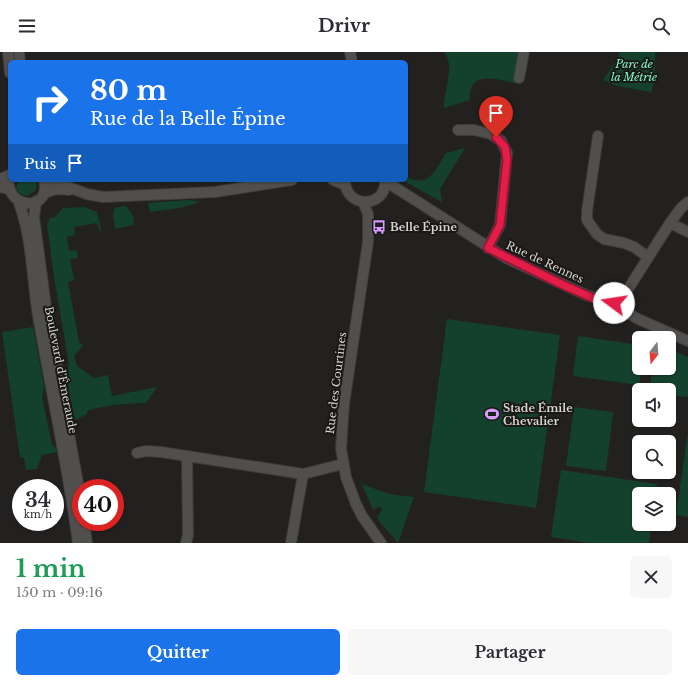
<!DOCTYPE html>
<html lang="fr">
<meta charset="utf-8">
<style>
:root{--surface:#fff;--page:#f7f7f7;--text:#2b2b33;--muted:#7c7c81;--accent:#1a73e8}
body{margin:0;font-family:"Libre Baskerville",serif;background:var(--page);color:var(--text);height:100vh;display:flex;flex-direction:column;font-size:15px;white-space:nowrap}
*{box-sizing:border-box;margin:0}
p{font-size:13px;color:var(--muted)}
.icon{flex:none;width:22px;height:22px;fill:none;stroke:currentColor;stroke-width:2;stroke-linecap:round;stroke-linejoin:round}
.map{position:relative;height:491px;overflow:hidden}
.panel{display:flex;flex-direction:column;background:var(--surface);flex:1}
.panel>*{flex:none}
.banner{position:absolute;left:8px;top:8px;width:400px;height:122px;border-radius:6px;box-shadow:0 1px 3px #0004;background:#1a73e8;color:#fff;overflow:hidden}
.needle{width:26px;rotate:196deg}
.buttons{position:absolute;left:632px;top:279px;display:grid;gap:8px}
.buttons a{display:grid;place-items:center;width:44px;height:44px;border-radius:6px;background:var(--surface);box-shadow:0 1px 3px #0004;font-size:20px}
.speed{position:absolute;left:12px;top:427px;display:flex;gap:8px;font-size:20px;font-weight:700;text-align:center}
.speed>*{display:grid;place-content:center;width:52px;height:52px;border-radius:50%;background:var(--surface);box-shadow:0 1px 3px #0004;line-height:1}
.speed small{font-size:10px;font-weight:400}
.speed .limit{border:6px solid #d22;background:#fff;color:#111}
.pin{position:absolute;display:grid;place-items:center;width:34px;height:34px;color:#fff;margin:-41px -17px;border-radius:50% 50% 50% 0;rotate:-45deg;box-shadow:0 0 4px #0007}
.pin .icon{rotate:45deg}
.me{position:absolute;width:44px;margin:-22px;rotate:284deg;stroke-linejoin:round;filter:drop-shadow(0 0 3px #0008)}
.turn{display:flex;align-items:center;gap:14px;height:84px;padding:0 16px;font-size:18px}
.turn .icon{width:52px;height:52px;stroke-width:2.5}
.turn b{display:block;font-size:28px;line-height:34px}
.then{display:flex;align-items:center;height:38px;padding:0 16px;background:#0003;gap:8px;font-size:15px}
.round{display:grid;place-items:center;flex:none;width:42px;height:42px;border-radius:6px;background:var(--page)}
.headline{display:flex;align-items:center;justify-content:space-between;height:68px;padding:0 16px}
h1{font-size:24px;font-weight:800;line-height:30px;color:#1e9e55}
.primary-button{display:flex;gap:8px;margin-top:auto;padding:8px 16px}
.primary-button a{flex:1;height:46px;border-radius:6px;background:var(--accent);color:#fff;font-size:16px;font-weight:800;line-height:46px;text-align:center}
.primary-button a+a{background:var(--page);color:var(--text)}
header{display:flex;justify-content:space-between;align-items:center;height:52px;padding:0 16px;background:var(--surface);font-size:18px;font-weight:800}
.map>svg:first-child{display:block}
.green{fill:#14412d}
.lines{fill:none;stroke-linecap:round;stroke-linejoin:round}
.minor-casing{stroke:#3c3b39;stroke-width:12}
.tertiary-casing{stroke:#3c3b39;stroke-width:12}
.secondary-casing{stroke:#3c3b39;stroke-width:12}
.minor{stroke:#514f4d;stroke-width:10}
.tertiary{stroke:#514f4d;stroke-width:10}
.secondary{stroke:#514f4d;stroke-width:10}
.route-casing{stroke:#92132f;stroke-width:10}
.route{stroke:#e11d48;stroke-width:7}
.labels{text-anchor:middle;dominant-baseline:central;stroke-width:4;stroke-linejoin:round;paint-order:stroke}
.park-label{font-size:11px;font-style:italic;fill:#84fbc4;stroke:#191816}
.poi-label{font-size:11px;font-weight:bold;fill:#d6d4d3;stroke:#191816;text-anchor:start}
.street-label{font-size:11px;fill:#d6d4d3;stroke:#191816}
</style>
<header><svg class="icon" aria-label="menu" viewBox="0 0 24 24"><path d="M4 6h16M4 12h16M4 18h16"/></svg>Drivr<svg class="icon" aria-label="search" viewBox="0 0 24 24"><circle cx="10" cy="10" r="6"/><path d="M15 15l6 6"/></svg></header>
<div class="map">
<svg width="688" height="491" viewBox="0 0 688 491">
<rect width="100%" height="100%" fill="#232120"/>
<!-- green -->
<path class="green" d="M 444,0 L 519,0 L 515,31 C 496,27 468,18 470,48 L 444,56 C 443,40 456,14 444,0 Z
M 619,0 L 655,0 L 655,26 L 651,40 L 617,34 L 603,28 L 618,6 Z
M 465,96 L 440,137 L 442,150 L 402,128 L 406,128 L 406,125 C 429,136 435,119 446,101 Z
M 18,128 L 35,128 L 37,133 L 35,139 L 27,144 L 20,142 L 16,136 Z
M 188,148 L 201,150 L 180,156 L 150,160 L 148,151 Z
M 126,154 L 133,164 L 134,173 L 115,177 L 113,165 L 114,157 L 118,155 Z
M 85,155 L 97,160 L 101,178 L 100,180 L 97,171 L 74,175 L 75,183 L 67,185 L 69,199 L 77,198 L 78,206 L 70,207 L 74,228 L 68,230 L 79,290 L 83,293 L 74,304 L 77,314 L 94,326 L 108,323 L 112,344 L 157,335 L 146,351 C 125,352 107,352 87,359 L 87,362 L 75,368 C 72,353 64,326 69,312 L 54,225 L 47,172 L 50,166 L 55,165 L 63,156 Z
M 447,267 L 560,283 L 536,456 L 424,440 Z
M 33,275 L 44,335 L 42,345 L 52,392 L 56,396 L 57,400 L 42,403 L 37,417 L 26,418 L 24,406 L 20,405 L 2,280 Z
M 578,284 L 639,293 L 639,316 L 642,316 L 639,333 L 573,324 Z
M 669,297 L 688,305 L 688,345 L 669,343 L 669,338 L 649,338 L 653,316 L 669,316 Z
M 574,355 L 613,360 L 606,419 L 566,414 Z
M 688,381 L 688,465 L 676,463 Z
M 561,418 L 657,432 L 655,442 L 639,442 L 639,472 L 651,472 L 649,491 L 589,491 L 551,485 Z
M 362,432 L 389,442 L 414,445 L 398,491 L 379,469 L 377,465 L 382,458 L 380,454 L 373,458 Z"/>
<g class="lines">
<defs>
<path id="minor" d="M 519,26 L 524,0
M 458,78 L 474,78 L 491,82 L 501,89 L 507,101 L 500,173 L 488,196
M 598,84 L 587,159 L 587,168 L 597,182 L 604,187 L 624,191 L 634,195 L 648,205
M 670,171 L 688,180
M 137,401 L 146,399 L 161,400 L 303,422 L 343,412
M 186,491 L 188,483 L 187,404
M 291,491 L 303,422"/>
<path id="tertiary" d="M 350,0 L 352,10
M 0,127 L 10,123
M 49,128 L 87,142 L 103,145 L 215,140 L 292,128
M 333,128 L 345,133
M 345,128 C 345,157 387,157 385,128
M 385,129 L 506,206 L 586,243 L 618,253 L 636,266 L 688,289
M 0,135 L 8,137
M 44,141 L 57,137 L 69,138
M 363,150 L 368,162 L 368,190 L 344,352 L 341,396 L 346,425 L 356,452 L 362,464 L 381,491
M 618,253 L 670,171 L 681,156 L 688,150"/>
<path id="secondary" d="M 8,0 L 10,21
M 19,0 L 20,10
M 10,123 C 0,155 52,164 44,128
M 36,149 L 34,165 L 46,255 L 81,448
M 19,151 C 32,186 32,227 38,264 C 51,340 68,415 78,491
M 84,470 L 87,491"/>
</defs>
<!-- minor casing -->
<use href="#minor" class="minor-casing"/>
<!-- tertiary casing -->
<use href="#tertiary" class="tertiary-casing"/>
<!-- secondary casing -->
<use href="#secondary" class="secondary-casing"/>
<!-- minor -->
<use href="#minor" class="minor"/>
<!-- tertiary -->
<use href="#tertiary" class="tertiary"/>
<!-- secondary -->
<use href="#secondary" class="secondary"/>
</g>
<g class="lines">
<defs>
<path id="route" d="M 496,85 L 505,95 L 507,108 L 500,173 L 488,196 L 561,232 L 595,247 L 614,251"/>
</defs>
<!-- route casing -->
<use href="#route" class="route-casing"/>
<!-- route -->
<use href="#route" class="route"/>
</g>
<!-- icons -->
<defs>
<symbol id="bus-bare" viewBox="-9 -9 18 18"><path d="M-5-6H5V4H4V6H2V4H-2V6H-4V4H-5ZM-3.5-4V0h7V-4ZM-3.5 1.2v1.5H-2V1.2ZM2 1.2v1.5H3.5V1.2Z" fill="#d59cfb" stroke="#191816" stroke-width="2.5" paint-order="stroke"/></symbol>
<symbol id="stadium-bare" viewBox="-9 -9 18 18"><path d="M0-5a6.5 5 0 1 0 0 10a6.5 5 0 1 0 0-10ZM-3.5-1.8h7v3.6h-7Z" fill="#d59cfb" stroke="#191816" stroke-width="2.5" paint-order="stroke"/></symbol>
</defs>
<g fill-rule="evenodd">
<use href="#bus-bare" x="369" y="165" width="20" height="20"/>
<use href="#stadium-bare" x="482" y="352" width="20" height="20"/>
</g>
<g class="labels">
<!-- park labels -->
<g class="park-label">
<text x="634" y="12">Parc de<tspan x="634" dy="13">la Métrie</tspan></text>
</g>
<!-- poi labels -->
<g class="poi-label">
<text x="390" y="175">Belle Épine</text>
<text x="503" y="356">Stade Émile<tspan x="503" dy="13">Chevalier</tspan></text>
</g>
<!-- street labels -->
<g class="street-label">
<text transform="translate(545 210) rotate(25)">Rue de Rennes</text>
<text transform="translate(61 318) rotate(79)">Boulevard d'Émeraude</text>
<text transform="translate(336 331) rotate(-83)">Rue des Courtines</text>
</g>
</g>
</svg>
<div class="buttons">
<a><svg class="needle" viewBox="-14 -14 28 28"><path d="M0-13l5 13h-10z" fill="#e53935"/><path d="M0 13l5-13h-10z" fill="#7c7c81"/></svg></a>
<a><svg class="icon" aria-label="sound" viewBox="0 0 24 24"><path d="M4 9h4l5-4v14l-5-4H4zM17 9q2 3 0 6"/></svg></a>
<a><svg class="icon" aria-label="search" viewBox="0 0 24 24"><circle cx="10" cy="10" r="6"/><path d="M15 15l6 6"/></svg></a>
<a><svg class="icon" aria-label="layers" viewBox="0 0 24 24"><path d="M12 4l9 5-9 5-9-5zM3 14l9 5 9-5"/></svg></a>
</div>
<div class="speed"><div>34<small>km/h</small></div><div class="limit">40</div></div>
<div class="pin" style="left:496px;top:85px;background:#d93025"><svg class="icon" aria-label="arrive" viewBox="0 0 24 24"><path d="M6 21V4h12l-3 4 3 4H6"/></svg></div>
<svg class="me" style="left:614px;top:251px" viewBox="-20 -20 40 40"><circle r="19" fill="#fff"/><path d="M0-13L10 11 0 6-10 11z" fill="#e11d48"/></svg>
<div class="banner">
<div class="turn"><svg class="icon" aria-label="right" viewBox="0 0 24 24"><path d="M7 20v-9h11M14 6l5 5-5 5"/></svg><div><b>80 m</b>Rue de la Belle Épine</div></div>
<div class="then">Puis<svg class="icon" aria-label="arrive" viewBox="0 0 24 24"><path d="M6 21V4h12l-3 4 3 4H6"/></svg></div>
</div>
</div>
<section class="panel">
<div class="headline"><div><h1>1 min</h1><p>150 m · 09:16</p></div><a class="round"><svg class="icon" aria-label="close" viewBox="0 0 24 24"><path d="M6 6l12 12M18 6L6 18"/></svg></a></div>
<div class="primary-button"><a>Quitter</a><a>Partager</a></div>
</section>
